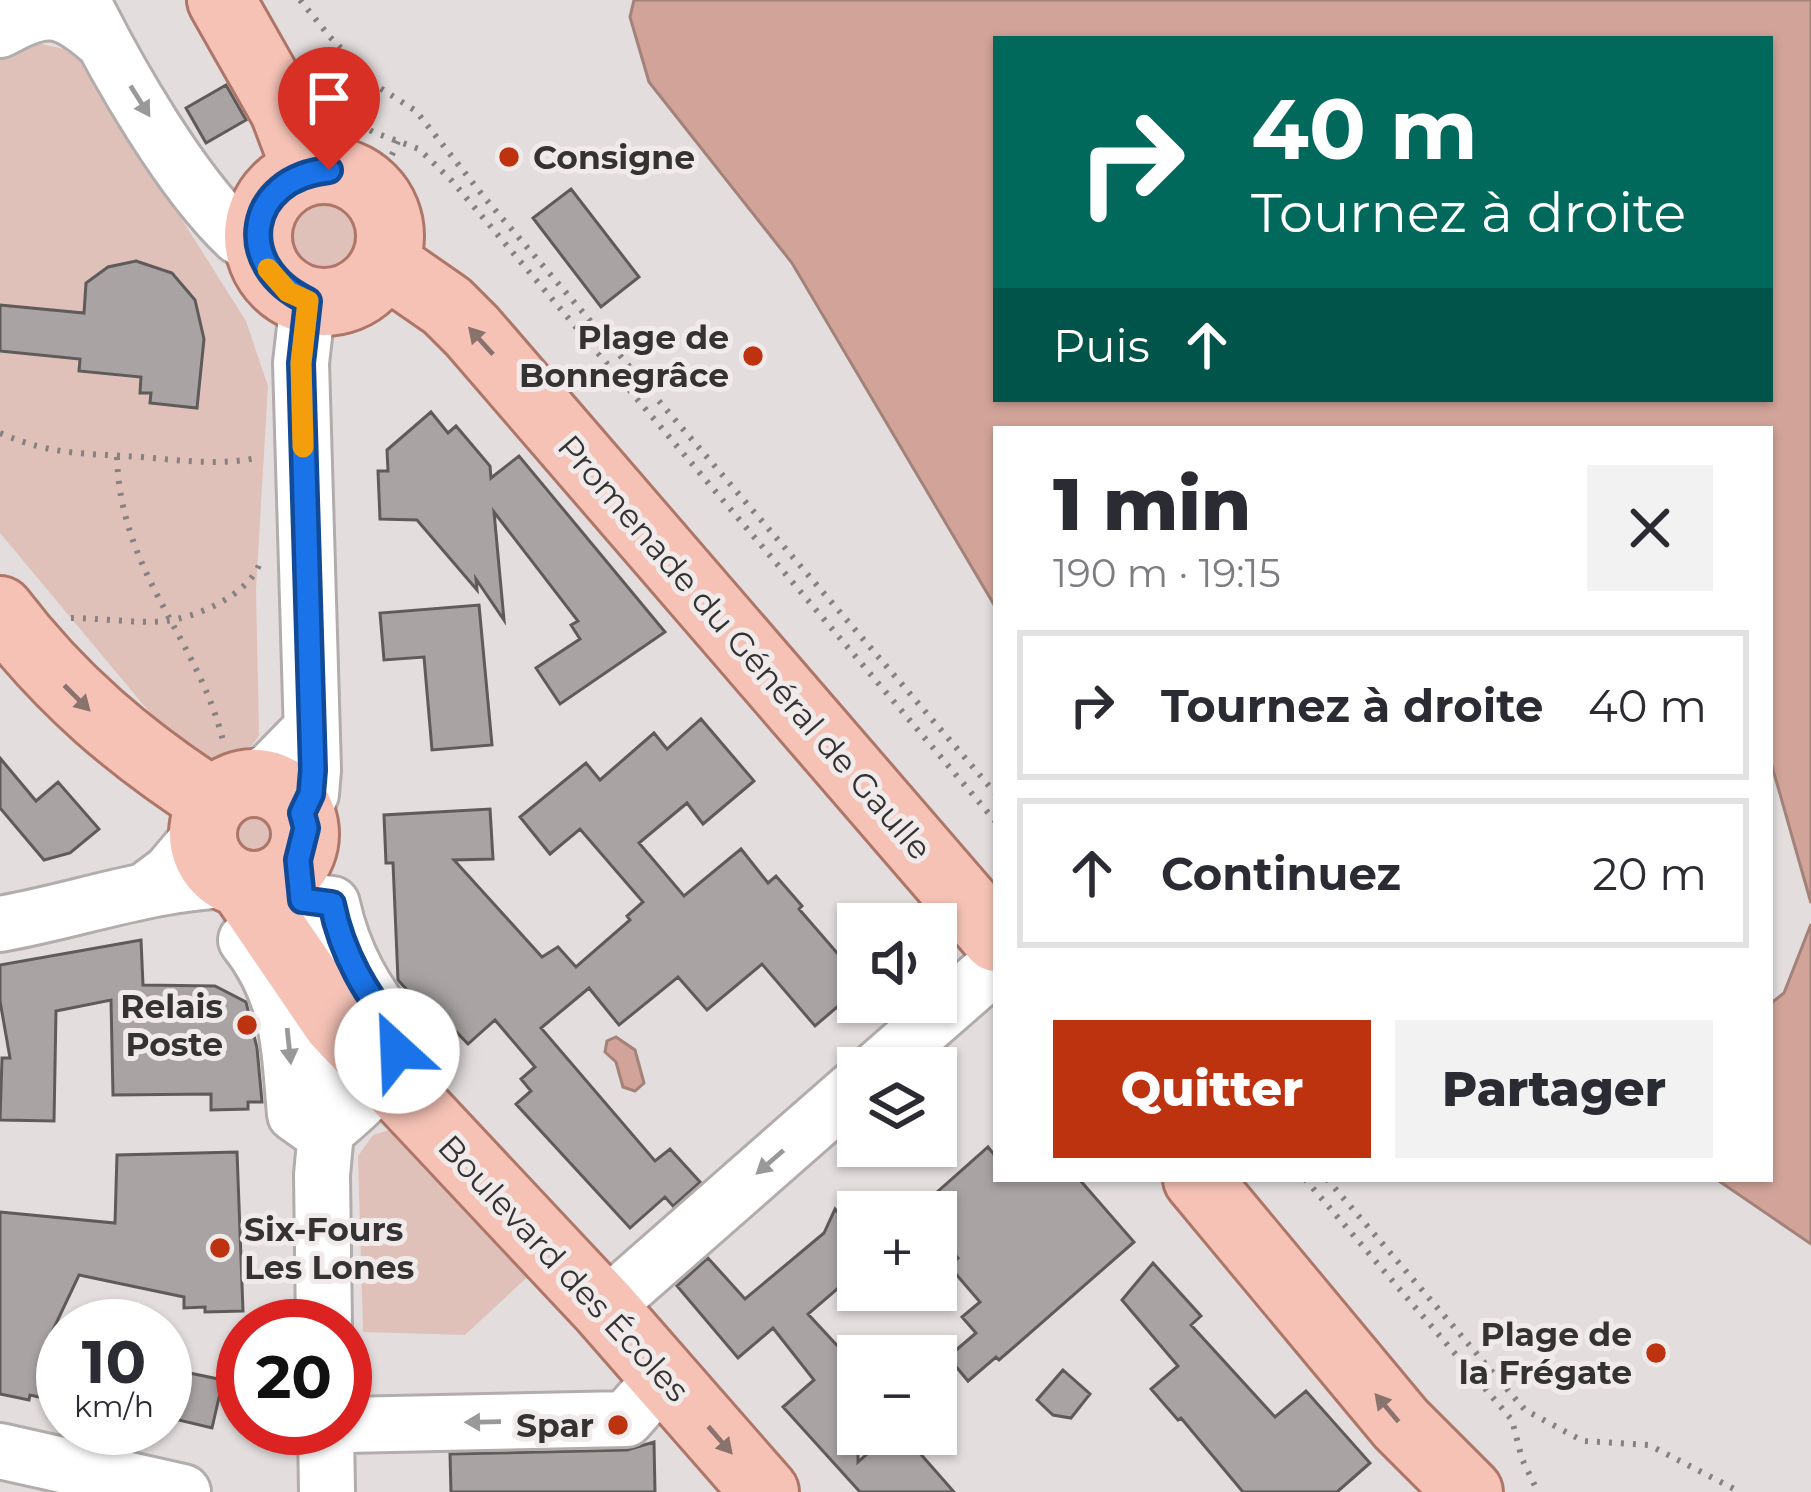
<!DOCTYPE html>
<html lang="fr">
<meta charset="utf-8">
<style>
:root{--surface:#fff;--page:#f2f2f3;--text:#2b2b33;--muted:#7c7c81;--line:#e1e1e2;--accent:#bd3310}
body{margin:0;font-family:Montserrat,sans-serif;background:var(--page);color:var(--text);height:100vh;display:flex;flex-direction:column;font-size:45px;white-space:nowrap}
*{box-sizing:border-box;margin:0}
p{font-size:39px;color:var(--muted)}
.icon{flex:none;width:66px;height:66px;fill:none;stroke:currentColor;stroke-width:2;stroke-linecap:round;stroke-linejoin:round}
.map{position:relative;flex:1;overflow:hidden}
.details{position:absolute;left:993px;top:426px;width:780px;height:756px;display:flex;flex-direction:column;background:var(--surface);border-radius:0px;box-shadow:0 3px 9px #0004}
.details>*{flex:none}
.guide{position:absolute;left:993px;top:36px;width:780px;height:366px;border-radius:0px;box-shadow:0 3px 9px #0004;background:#00695c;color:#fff;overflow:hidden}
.fabs{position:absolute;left:837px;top:903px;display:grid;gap:24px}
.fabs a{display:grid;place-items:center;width:120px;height:120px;border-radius:0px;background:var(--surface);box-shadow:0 3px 9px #0004;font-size:60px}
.speed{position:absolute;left:36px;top:1299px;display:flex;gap:24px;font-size:60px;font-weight:700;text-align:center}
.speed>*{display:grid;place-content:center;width:156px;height:156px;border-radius:50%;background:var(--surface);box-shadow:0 3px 9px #0004;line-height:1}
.speed small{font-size:30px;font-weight:400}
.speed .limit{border:18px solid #d22;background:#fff;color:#111}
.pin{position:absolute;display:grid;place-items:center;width:102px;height:102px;color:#fff;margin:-123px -51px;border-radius:50% 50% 50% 0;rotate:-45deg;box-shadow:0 0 12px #0007}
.pin .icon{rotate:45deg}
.me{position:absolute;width:132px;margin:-66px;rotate:335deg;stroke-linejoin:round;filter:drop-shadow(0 0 9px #0008)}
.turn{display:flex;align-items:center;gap:42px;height:252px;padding:0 60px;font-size:54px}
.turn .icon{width:156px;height:156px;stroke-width:2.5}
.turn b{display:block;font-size:84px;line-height:102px}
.then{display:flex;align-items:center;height:114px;padding:0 60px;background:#0003;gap:24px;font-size:45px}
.round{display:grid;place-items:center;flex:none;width:126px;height:126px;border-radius:0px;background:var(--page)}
.headline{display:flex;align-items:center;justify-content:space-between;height:204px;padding:0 60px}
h1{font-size:72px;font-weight:800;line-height:90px}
.action{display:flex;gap:24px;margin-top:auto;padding:24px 60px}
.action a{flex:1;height:138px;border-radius:0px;background:var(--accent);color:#fff;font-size:48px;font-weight:800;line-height:138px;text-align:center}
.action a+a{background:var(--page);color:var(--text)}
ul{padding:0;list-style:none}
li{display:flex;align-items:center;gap:36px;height:150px;margin:0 24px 18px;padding:0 36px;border:6px solid var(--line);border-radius:0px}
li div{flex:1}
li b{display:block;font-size:45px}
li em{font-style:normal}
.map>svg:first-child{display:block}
.green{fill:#e0c1b9}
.water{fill:#d2a499;stroke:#a3827a;stroke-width:3;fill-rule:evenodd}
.building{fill:#a9a4a3;stroke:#5f5b5a;stroke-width:3}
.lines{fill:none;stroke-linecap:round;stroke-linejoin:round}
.minor-casing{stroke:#b2adac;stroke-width:60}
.major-casing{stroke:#ae7669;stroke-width:72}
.path{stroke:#868282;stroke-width:6;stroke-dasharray:3 9;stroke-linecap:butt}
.minor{stroke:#fff;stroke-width:54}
.major{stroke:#f6c2b6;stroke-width:66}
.oneway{fill:#9a9898}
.oneway2{fill:#8b736d}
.route-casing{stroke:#114b97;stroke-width:30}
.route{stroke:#1a73e8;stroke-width:21}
.slow{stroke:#f59e0b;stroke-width:21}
.poi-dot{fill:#bd3310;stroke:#f0ebea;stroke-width:4.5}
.labels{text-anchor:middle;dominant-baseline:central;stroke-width:10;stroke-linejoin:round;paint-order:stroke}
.poi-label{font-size:33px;font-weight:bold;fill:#343232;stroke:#f0ebea;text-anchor:end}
.street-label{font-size:33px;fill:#343232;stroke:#f0ebea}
</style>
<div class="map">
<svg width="1811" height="1492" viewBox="0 0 1811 1492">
<rect width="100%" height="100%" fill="#e3dedd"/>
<!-- green -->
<path class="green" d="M 37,43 L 69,50 L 83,63 L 246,321 L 268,386 L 256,589 L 259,735 C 250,754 228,757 209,760 L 171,738 L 0,533 L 0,57 L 21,45 Z
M292 235a32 32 0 1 1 64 0a32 32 0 1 1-64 0Z
M236 834a22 22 0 1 1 44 0a22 22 0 1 1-44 0Z
M 397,1128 L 534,1271 L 465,1335 L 363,1332 L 358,1156 L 373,1135 Z"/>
<!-- water -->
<path class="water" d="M 634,0 L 1811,0 L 1811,903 L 1770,759 L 1770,429 L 996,429 L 996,608 L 792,263 L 649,82 L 630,17 ZM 996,39 L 1770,39 L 1770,399 L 996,399 Z
M 1811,924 L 1811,1244 L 1716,1179 L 1770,1179 L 1770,1004 L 1784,993 Z
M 616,1037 L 635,1050 L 644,1083 L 635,1091 L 623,1087 L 616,1062 L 605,1052 L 607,1041 Z"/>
<!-- building -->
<path class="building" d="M 226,85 L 246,120 L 206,143 L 186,108 Z
M 571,189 L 639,277 L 601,307 L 533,218 Z
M 136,261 L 172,273 L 195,300 L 204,339 L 197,408 L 150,403 L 151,393 L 140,393 L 141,377 L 79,371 L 80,359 L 0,351 L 0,305 L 84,313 L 86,283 L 108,267 Z
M 431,412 L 448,433 L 456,426 L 490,466 L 491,478 L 519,456 L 665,632 L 560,704 L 536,668 L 580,639 L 571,625 L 578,621 L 494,512 L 504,620 L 476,579 L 477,590 L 417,520 L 380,519 L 378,471 L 388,471 L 387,450 Z
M 479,605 L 492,745 L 432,750 L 424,657 L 384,660 L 380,613 Z
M 701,719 L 754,781 L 703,824 L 687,803 L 639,843 L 684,896 L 741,849 L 768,883 L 776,876 L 802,906 L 799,909 L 858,977 L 858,989 L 815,1026 L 762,964 L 707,1010 L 678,977 L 619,1025 L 589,988 L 541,1028 L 655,1161 L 670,1149 L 700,1182 L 673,1206 L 665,1197 L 630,1228 L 516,1104 L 531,1091 L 521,1079 L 535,1067 L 495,1020 L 468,1044 L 432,1007 L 427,1012 L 398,980 L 393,863 L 386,863 L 384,815 L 490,809 L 493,859 L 454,860 L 542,957 L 558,947 L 576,967 L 630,920 L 627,916 L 643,902 L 580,829 L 550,854 L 520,817 L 586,763 L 600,780 L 654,733 L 667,749 Z
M 0,758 L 36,801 L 58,782 L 99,829 L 70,853 L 44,860 L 0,808 Z
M 141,940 L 143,985 L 215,986 L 246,1002 L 257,1048 L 262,1102 L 248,1102 L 248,1109 L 211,1110 L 211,1094 L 113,1095 L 111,1000 L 56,1011 L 54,1121 L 0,1120 L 2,1058 L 10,1058 L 0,1001 L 0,965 Z
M 988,1147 L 996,1157 L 996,1179 L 1079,1179 L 1134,1242 L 999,1360 L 996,1357 L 968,1381 L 948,1357 L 976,1333 L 962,1317 L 980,1302 L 949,1266 L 958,1258 L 936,1233 L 936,1207 L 926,1202 Z
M 237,1152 L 243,1311 L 205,1312 L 205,1307 L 184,1308 L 184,1297 L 79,1275 L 43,1351 L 54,1353 L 43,1398 L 30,1395 L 29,1400 L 0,1394 L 0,1212 L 115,1223 L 117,1155 Z
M 835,1209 L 858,1238 L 858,1271 L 808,1314 L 858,1368 L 858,1462 L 890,1434 L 903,1434 L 954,1492 L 860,1492 L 783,1407 L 814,1380 L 773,1328 L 738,1358 L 677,1286 L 708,1258 L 745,1299 L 824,1233 Z
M 1153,1263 L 1201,1316 L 1191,1325 L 1275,1417 L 1306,1391 L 1370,1463 L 1337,1492 L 1243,1492 L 1181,1418 L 1178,1420 L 1151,1389 L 1178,1366 L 1122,1300 Z
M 1063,1370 L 1090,1394 L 1071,1418 L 1053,1415 L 1037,1400 Z
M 180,1371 L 223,1380 L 212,1428 L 170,1418 Z
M 654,1442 L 655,1492 L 451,1492 L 450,1454 L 627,1450 Z"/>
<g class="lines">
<defs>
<path id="minor" d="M 82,0 C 117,71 181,183 239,237 L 258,239
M 0,30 C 46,4 62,6 102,41
M 252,782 L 273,768 L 310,730
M 302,813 L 311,794 L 313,770 L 301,363 L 308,301
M 150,887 L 170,872 L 202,834
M 302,900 L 332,904 C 343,955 366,995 399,1034 C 392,1080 356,1105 323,1134
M 0,924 C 79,910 152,882 232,880
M 246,940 C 290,995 289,1047 295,1114 L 323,1134
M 878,1068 L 996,965
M 604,1308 L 858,1085
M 324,1326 L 322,1175 L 336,1022
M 345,1425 L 626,1419 L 665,1375
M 326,1428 L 327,1492
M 0,1451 L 183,1492"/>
<path id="major" d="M 221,0 L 284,111 L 307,172
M258 236a66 66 0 1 1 132 0a66 66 0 1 1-132 0Z
M 385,263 L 447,306 L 472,331 L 996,938
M 0,610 C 60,689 130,749 213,802
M203 834a51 51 0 1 1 102 0a51 51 0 1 1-102 0Z
M 242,884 L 336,1022 L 604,1308 L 765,1492
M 1197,1179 L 1401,1424 L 1469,1492"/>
</defs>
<!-- minor casing -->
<use href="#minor" class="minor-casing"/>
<!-- major casing -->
<use href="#major" class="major-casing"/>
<!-- path -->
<path class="path" d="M 300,0 L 330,37 L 380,88 L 416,111 L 484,197 L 996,794
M 339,112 L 373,132 L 419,149 L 452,181 L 996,822
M 387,166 L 398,141
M 0,433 C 53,456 85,453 141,457 C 179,460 217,466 256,458
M 117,457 C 120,574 200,640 224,745
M 71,618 C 100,618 139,624 166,621 C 198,617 247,595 259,565
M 1305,1179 L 1512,1420 L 1522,1459 L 1538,1492
M 1327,1179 L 1525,1410 L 1583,1441 L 1649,1445 L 1740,1492"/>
<!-- minor -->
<use href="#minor" class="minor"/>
<!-- major -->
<use href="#major" class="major"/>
</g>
<!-- one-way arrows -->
<defs><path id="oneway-solid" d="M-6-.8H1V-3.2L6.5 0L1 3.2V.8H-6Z" transform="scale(3)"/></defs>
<g class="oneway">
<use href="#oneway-solid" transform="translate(140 101) rotate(58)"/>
<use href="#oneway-solid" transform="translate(289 1046) rotate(84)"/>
<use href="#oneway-solid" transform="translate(770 1162) rotate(139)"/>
<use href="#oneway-solid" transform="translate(483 1422) rotate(179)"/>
</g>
<g class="oneway2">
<use href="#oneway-solid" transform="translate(481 341) rotate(-132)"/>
<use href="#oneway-solid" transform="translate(77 698) rotate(45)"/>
<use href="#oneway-solid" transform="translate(1387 1408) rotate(-130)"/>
<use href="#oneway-solid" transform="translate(720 1440) rotate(49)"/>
</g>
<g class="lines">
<defs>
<path id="route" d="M 329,170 C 246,178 232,266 308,301 L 301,363 L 313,770 L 311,794 L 302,813 L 306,828 L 298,860 L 302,900 L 332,904 C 342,954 366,995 399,1034 L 397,1051"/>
</defs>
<!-- route casing -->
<use href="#route" class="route-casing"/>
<!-- route -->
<use href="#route" class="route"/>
<!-- slow -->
<path class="slow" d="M 268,269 L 288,292 L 308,301 L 301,363 L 303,447"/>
</g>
<!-- markers -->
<g class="poi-dot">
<circle cx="509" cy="157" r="12"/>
<circle cx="753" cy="356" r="12"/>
<circle cx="247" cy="1025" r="12"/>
<circle cx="220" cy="1248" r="12"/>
<circle cx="1656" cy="1353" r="12"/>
<circle cx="618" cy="1425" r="12"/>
</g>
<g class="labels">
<!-- poi labels -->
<g class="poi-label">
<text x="533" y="157" text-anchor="start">Consigne</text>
<text x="729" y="337">Plage de<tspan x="729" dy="38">Bonnegrâce</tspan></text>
<text x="223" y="1006">Relais<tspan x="223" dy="38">Poste</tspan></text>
<text x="244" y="1229" text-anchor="start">Six-Fours<tspan x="244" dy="38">Les Lones</tspan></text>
<text x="1632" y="1334">Plage de<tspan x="1632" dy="38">la Frégate</tspan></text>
<text x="594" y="1425">Spar</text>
</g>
<!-- street labels -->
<g class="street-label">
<text transform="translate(745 647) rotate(49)">Promenade du Général de Gaulle</text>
<text transform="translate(564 1268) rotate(47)">Boulevard des Écoles</text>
</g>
</g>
</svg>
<div class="fabs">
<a><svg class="icon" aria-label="sound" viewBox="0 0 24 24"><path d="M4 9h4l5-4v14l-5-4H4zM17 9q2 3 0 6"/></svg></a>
<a><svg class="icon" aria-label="layers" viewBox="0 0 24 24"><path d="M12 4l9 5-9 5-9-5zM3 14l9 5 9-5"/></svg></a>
<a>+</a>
<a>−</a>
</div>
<div class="speed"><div>10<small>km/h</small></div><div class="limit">20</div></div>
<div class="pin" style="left:329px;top:170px;background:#d93025"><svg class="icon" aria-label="arrive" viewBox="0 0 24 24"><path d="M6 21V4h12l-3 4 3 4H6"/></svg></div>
<svg class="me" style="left:397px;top:1051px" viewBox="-20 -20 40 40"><circle r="19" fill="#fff"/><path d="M0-13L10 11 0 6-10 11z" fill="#1a73e8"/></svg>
<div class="guide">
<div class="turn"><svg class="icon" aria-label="right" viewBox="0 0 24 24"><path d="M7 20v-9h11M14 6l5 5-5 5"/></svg><div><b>40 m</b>Tournez à droite</div></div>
<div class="then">Puis<svg class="icon" aria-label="ahead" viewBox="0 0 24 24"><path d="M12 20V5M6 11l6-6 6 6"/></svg></div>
</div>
<section class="details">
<div class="headline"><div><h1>1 min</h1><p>190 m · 19:15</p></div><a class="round"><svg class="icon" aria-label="close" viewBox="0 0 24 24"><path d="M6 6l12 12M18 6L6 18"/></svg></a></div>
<ul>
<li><svg class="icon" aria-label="right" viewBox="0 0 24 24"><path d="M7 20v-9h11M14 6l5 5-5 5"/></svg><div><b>Tournez à droite</b></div><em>40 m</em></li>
<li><svg class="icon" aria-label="ahead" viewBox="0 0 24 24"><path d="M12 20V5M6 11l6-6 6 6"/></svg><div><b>Continuez</b></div><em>20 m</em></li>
</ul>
<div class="action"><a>Quitter</a><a>Partager</a></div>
</section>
</div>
